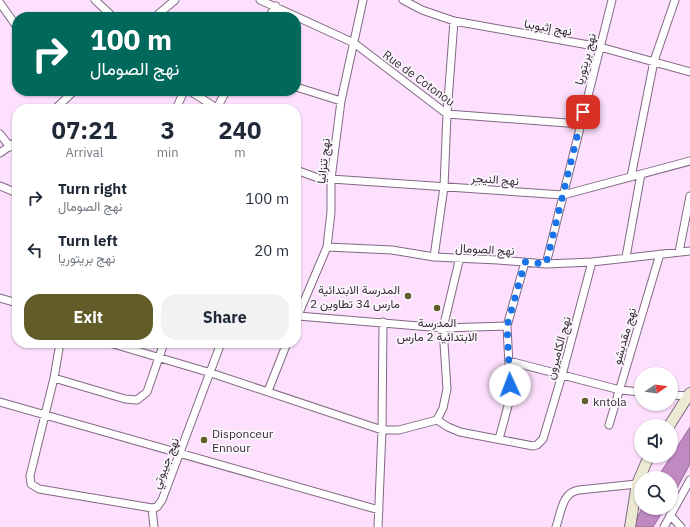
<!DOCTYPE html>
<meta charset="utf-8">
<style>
:root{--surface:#fff;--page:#f2f2f3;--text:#1f2937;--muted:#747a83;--accent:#625c28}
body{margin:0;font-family:"IBM Plex Sans",Vazirmatn,sans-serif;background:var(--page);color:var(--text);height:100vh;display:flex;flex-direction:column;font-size:15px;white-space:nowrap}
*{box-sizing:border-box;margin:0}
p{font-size:13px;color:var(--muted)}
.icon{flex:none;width:22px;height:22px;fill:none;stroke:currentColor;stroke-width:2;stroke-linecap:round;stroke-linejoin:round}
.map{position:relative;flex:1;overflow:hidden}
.drawer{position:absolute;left:12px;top:104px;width:289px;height:244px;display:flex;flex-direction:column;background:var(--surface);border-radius:16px;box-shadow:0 1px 3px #0004}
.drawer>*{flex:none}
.top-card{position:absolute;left:12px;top:12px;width:289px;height:84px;border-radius:16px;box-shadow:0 1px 3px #0004;background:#00695c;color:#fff;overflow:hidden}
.needle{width:26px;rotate:77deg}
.fabs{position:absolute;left:634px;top:367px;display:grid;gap:8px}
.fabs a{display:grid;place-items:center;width:44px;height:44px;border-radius:50%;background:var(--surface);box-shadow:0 1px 3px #0004;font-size:20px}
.pin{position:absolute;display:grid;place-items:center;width:34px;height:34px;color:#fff;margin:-17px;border-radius:8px;box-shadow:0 2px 6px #0006}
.me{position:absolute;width:44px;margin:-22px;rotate:358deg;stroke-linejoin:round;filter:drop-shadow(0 0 3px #0008)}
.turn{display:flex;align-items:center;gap:14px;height:84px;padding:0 12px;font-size:18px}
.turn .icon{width:52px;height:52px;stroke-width:2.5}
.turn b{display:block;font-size:28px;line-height:34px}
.eta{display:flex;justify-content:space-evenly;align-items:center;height:68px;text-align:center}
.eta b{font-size:24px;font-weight:700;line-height:28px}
.cta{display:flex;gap:8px;margin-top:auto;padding:8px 12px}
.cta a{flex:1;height:46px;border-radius:16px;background:var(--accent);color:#fff;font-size:16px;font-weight:700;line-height:46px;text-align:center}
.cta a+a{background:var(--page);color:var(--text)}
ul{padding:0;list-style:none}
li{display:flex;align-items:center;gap:12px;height:52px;padding:0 12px}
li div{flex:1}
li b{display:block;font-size:15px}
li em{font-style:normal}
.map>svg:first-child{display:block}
.water{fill:#bf89c2;stroke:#966d99}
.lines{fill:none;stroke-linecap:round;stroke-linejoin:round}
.street-casing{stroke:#816983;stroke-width:9}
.secondary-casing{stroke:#816983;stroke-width:12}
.street{stroke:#fff;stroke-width:7}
.secondary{stroke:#edead4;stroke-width:10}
.route{stroke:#1a73e8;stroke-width:7;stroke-dasharray:0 12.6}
.poi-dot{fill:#625c28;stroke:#fbf6fc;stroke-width:1.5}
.labels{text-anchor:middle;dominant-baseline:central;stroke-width:3.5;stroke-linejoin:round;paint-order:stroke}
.street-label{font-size:12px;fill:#382d38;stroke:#fbf6fc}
.poi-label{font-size:12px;fill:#382d38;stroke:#fbf6fc;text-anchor:start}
</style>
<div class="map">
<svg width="690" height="527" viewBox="0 0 690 527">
<rect width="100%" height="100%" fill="#fce0fd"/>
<!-- water -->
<path class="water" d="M 690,427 L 690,464 L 671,499 L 671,478 L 657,478 Z
M 642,508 L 665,508 L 653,527 L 633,527 Z"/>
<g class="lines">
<defs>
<path id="street" d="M 95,0 L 113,17
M 260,0 L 354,43 L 447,114 L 580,124
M 403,0 L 422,10 L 454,21 L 600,47 L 690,72
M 0,3 L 17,27
M 155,17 L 175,0
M 269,17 L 276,6
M 296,87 L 341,101
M 190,91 L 218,109
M 217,108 L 226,91
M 55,109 L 74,91
M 176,109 L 184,91
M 0,134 L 10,147
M 0,153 L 17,141
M 296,170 L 318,178 L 331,179 L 563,195 L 690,161
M 631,177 L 654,61 L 675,0
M 0,186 L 17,193
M 327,247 L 392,250 L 434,257 L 498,260 L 546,264 L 592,262 L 690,251
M 679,252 L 690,196
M 434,257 L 444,187 L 447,114 L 454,21
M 460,257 L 443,328 L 447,389 L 443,408 L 437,420 L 448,427 L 460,432 L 533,446 L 537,445 L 543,439 L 562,375 L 592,262
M 626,257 L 641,174
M 546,264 L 612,0
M 0,298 L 17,303
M 298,316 L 443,328 L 507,326
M 296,320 L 327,247 L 331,212 L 331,179 L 341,101 L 363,0
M 60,343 L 54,378 L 30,476 L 31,484 L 39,489 L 152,508 L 157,507 L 162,500 L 221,343
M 110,343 L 211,373 L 382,430 L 399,430 L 437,420
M 509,361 L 620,390 L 641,392
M 54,378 L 125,399 L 137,400 L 147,392 L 164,343
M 268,391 L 287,343
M 671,395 L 689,396
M 0,402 L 379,510
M 609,425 L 660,254
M 499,439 L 509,402 L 510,385 L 507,326 L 525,262
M 152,508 L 154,527
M 670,515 L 681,527
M 378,527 L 382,430 L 383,322
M 556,527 C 561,513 562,492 579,490 L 637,484
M 664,527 L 690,480"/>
<path id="secondary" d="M 669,426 L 690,393
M 630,527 L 637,484 L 649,456"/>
</defs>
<!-- street casing -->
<use href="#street" class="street-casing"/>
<!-- secondary casing -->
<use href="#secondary" class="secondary-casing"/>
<!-- street -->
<use href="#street" class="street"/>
<!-- secondary -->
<use href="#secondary" class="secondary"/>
</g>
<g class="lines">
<!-- route -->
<path class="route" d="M 510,385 L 507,326 L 525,262 L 546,264 L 583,112"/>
</g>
<!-- markers -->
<g class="poi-dot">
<circle cx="408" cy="296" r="4"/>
<circle cx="437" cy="308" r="4"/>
<circle cx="585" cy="401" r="4"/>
<circle cx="204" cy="440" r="4"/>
</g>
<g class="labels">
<!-- street labels -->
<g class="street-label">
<text transform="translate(548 27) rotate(10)">نهج إثيوبيا</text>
<text transform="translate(585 59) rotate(-75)">نهج بريتوريا</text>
<text transform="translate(419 78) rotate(36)">Rue de Cotonou</text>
<text transform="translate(323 161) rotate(-84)">نهج تنزانيا</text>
<text transform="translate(495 179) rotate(4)">نهج النيجر</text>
<text transform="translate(485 249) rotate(3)">نهج الصومال</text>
<text transform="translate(624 336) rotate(-74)">نهج مقديشو</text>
<text transform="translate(558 348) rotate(-75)">نهج الكاميرون</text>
<text transform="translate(165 463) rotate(-68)">نهج جيبوتي</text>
</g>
<!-- poi labels -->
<g class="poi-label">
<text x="400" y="289" text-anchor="end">المدرسة الابتدائية<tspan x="400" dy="14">2 مارس 34 تطاوين</tspan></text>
<text x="437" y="322" text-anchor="middle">المدرسة<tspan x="437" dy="14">الابتدائية 2 مارس</tspan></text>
<text x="593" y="401">kntola</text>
<text x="212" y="433">Disponceur<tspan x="212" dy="14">Ennour</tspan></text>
</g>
</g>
</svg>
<div class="fabs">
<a><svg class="needle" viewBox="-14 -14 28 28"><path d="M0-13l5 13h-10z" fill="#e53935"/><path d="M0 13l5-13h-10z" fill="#747a83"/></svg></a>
<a><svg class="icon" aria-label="sound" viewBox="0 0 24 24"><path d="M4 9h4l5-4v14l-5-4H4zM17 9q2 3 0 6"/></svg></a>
<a><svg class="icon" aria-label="search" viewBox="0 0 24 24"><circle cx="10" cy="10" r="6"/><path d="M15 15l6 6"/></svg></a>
</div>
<div class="pin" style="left:583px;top:112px;background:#d93025"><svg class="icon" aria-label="arrive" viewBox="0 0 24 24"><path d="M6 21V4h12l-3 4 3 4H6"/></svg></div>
<svg class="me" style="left:510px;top:385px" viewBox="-20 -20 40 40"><circle r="19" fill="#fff"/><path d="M0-13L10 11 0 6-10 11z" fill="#1a73e8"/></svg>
<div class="top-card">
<div class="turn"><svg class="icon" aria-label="right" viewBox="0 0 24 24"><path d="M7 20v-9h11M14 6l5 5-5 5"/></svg><div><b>100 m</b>نهج الصومال</div></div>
</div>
<section class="drawer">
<div class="eta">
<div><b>07:21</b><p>Arrival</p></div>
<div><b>3</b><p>min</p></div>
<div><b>240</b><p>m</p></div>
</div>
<ul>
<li><svg class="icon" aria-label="right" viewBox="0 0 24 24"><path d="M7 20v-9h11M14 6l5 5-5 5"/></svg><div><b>Turn right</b><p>نهج الصومال</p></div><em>100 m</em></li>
<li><svg class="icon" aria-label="left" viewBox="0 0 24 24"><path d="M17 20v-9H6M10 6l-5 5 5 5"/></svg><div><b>Turn left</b><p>نهج بريتوريا</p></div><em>20 m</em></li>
</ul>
<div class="cta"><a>Exit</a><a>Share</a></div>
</section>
</div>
